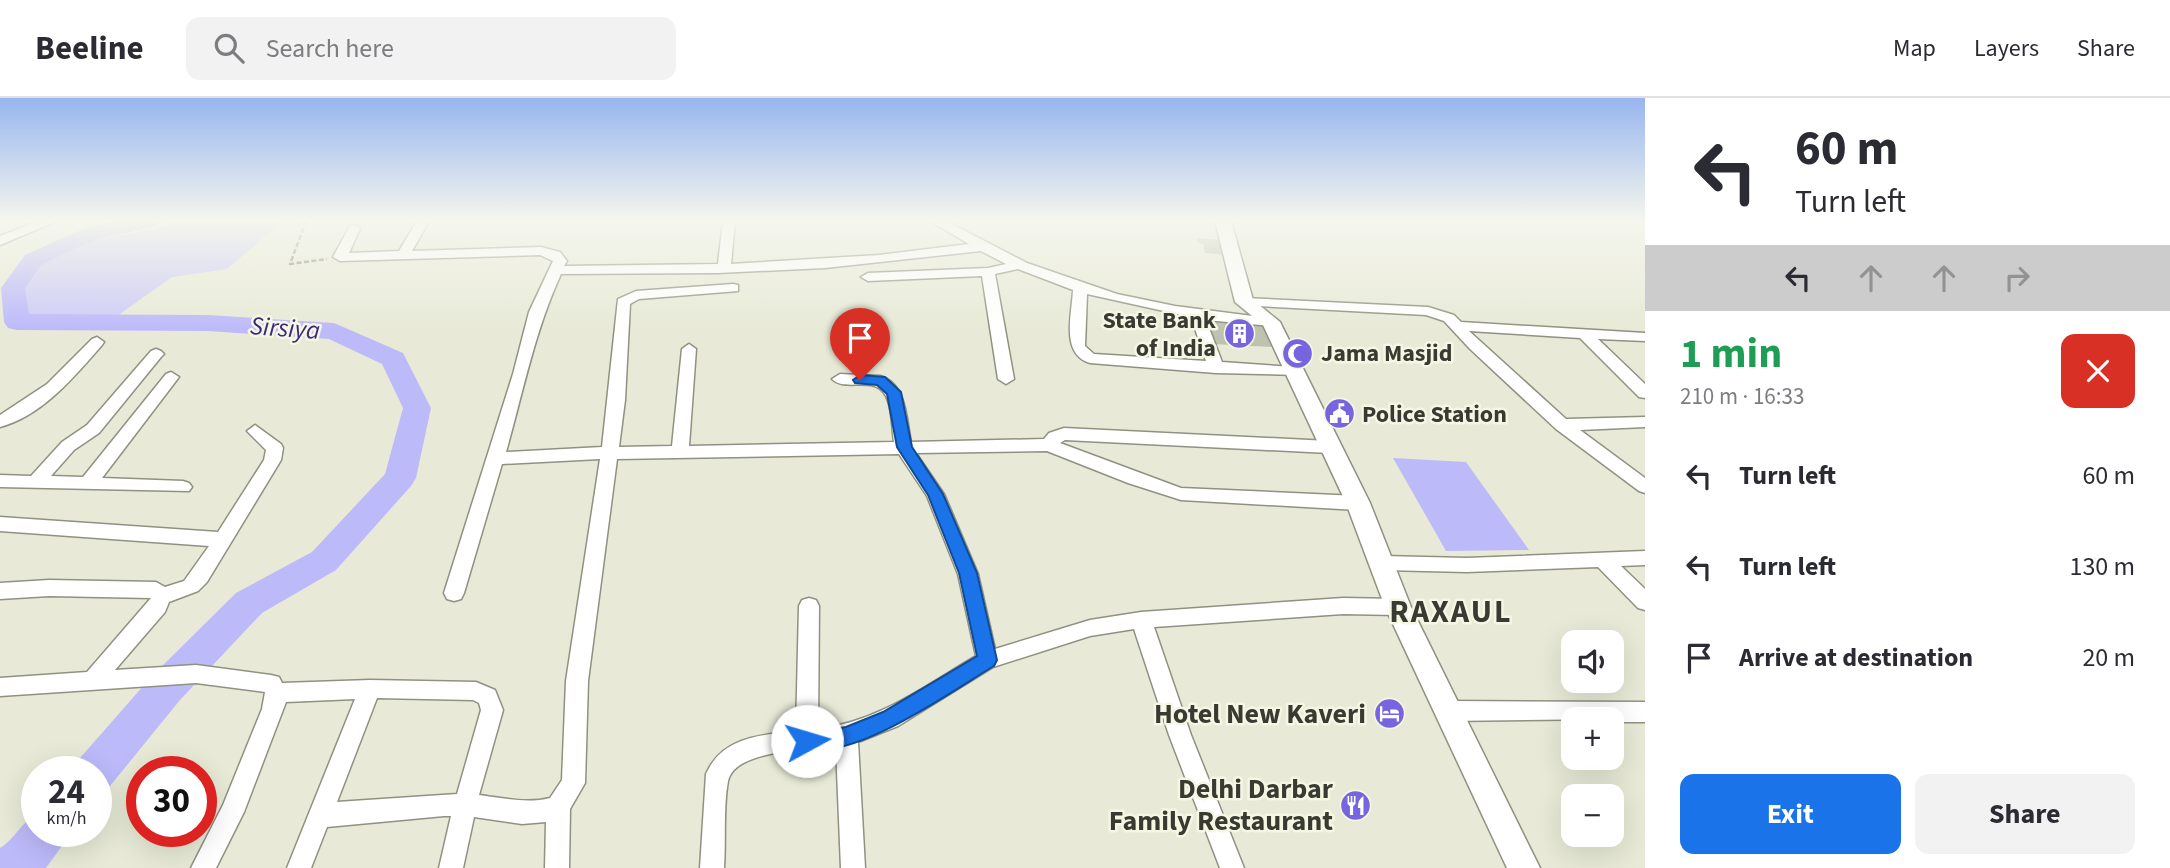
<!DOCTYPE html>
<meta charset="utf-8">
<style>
:root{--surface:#fff;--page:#f2f2f3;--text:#2b2b33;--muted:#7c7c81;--line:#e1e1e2;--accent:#1a73e8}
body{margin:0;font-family:"Source Sans 3",sans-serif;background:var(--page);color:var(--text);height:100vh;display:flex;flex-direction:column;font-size:26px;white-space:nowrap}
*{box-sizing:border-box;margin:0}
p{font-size:23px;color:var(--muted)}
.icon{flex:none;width:38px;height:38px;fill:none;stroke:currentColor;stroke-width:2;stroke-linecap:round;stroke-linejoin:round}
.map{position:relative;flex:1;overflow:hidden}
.panel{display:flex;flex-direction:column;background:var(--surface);width:525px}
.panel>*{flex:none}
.banner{background:#fff;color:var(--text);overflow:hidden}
.buttons{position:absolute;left:1561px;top:532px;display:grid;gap:14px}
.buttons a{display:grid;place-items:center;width:63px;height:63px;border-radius:14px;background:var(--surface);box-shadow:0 7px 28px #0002;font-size:35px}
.speed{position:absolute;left:21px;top:658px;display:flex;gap:14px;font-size:35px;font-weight:700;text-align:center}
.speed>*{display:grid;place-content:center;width:91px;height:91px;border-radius:50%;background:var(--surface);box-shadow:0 7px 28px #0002;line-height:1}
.speed small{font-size:18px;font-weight:400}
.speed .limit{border:10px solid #d22;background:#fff;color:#111}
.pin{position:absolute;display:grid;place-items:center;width:60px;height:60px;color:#fff;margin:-72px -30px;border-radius:50% 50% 50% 0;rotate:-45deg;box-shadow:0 0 7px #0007}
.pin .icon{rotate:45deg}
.me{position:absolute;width:77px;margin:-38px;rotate:84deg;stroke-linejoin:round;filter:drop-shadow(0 0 5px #0008)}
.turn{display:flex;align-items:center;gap:24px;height:147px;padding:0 35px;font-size:32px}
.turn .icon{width:91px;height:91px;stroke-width:2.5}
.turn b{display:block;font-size:49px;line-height:60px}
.lanes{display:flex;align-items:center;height:66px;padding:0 35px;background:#0003;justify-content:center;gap:35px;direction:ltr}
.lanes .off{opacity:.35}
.round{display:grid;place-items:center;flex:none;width:74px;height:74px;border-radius:14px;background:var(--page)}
.headline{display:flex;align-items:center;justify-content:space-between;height:119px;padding:0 35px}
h1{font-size:42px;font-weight:700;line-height:52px;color:#1e9e55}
.action{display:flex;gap:14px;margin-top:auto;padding:14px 35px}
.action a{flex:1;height:80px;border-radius:14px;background:var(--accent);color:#fff;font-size:28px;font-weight:700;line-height:80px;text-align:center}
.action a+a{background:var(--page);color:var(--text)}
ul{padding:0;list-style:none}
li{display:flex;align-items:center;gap:21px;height:91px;padding:0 35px}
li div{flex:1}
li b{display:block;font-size:26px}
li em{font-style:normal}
header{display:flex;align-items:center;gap:42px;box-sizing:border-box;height:98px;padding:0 35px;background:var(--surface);border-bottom:2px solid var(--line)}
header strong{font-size:33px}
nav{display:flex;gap:38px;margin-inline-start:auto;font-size:24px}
.search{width:490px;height:63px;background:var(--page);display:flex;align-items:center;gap:18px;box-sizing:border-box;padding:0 24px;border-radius:14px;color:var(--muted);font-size:26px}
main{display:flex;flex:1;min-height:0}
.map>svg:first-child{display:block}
.green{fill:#cdccf7}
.water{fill:#bdbafa}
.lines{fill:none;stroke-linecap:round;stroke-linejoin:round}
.river{fill:#bdbafa;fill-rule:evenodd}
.building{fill:#c0c2b0}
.minor-casing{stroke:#909180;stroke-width:3}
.major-casing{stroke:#909180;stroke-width:3}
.path{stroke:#898a7d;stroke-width:2.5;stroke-dasharray:5 2.5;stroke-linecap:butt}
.minor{fill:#fff;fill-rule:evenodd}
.major{fill:#fff;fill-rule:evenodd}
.route{fill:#1a73e8;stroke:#114b97;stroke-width:2}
.labels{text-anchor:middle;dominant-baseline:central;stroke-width:5;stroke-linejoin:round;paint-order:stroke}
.poi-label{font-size:24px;font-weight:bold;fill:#393a32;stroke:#f5f7e4;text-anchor:start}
.water-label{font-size:26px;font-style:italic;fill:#3b2982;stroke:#f5f7e4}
.near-poi-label{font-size:28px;font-weight:bold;fill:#393a32;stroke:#f5f7e4;text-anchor:end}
.district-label{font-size:32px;font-weight:bold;letter-spacing:2px;fill:#393a32;stroke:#f5f7e4}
</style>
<header>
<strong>Beeline</strong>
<div class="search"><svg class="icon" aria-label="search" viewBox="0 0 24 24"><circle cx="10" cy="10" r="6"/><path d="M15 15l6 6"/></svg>Search here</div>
<nav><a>Map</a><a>Layers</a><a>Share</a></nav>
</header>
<main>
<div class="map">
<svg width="1645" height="770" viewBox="0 0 1645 770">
<rect width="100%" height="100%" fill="#e8ead7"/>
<!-- green -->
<path class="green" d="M 176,123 L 283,123 L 227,171 L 172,179 L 110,223 L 73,228 L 15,224 L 3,212 L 16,183 L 46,160 L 72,146 L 154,131 Z"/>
<!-- water -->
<path class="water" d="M 1393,360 L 1466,364 L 1529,452 L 1446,453 Z"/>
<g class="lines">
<!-- river -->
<path class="river" d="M 117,123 L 160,123 L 157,128 L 98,141 L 71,152 L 41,167 L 25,190 L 29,216 L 208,217 L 334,225 L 403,255 L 431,310 L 416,380 L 411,388 L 336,472 L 262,515 L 180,602 L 110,688 L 96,693 L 96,674 L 74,674 L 80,660 L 152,578 L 236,495 L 312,454 L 385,376 L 403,310 L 382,266 L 329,241 L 208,233 L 17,232 L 8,230 L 4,224 L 1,190 L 25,157 L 83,131 Z
M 37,716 L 37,733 L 69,733 L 62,748 L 46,770 L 0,770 L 0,750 C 15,741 22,723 37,716 Z"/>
</g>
<!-- building -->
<path class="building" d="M 1197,140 L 1222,142 L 1227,157 L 1205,155 L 1203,146 L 1198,145 Z
M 1205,223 L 1264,227 L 1274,249 L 1212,246 Z"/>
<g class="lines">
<defs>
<path id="minor" d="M 39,123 L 57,123 L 0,147 L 0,138 Z
M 417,123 L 429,123 L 412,153 L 541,149 L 560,154 L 567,163 L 564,168 L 718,166 L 723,123 L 735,123 L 731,166 L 879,157 L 969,146 L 930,123 L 946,123 L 1027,165 L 1117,196 L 1175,208 L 1276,221 L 1278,224 L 1271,228 L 1206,222 L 1222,264 L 1293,269 L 1301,274 L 1298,277 L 1216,275 L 1090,265 C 1060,256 1072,216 1073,192 L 1018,171 L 995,176 L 1014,281 L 1006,286 L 998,281 L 982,178 L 868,183 L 861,179 L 868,175 L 988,170 L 1006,166 L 981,153 L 825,170 L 718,175 L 561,176 C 535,232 523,294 506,354 L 602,349 L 618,201 L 636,193 L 733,186 L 738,187 L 738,193 L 639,201 L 630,206 L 625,302 L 619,349 L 672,348 L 682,251 L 689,246 L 696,251 L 689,348 L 894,344 C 892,331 892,305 884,295 C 872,278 845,294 832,281 L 840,276 L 880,278 C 907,286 906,321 911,344 L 1044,341 L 1049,335 L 1064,330 L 1329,343 L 1337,349 L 1329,355 L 1065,342 L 1060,345 L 1181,390 L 1358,398 L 1364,400 L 1367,405 L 1364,410 L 1358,412 L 1181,402 L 1128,385 L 1047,353 L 916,355 L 944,396 L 978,476 L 995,551 L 1090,522 L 1141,514 L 1343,500 L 1398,501 L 1405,503 L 1408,509 L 1405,515 L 1398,517 L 1343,516 L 1154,529 L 1191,637 L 1244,770 L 1220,770 L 1169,637 L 1134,531 L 1090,538 L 993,569 L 898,628 L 858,644 L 865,770 L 841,770 L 836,649 C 810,652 735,651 728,683 C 723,710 726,742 724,770 L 700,770 L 706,676 C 722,639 761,637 796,633 L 799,508 L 802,502 L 809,500 L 816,502 L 819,508 L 818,631 C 878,624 925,588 976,558 L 958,476 L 927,398 L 899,356 L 617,361 L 588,583 L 585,685 L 570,711 L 569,770 L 545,770 L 546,724 L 522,726 L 474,719 L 463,770 L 439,770 L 451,718 L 444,718 L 327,729 L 311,770 L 287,770 L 355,601 L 286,604 L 244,714 L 216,770 L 191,770 L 223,707 L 262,611 L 265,594 L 196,585 L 0,598 L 0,580 L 87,574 L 151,500 L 49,498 L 0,501 L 0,485 L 49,482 L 156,484 L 165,489 L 184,483 L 209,448 L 0,433 L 0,419 L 218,434 L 264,362 L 266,352 L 247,333 L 255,327 L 281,346 L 283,350 L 281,362 L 207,484 L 198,493 L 169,504 L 165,514 L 115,572 L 196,567 L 271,577 L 279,579 L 282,585 L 370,582 L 476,584 L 495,592 L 503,612 L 479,697 C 503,700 527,706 550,700 L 562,682 L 566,583 L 600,361 L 502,366 L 464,495 L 461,501 L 454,503 L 447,501 L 444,495 L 513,276 L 529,214 L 553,163 L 540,157 L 340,163 L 333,159 L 350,128 L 358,128 L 360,131 L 349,155 L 399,153 ZM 1087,196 L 1191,219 L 1206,263 L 1094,256 L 1085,248 ZM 377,600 L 473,602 L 479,605 L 481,612 L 457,696 L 337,704 Z
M 1244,200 L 1428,209 L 1454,217 L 1461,224 L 1645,235 L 1645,243 L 1598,241 L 1645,286 L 1645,300 L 1639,299 L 1580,240 L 1469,233 L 1566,321 L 1645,319 L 1645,329 L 1580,332 L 1645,380 L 1645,395 L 1639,393 L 1556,331 L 1470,251 L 1444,223 L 1426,217 L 1239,207 L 1239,201 Z
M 97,239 L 104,244 L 102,247 C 75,278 42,318 0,329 L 0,317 L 47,286 L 92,241 Z
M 156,251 L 161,253 L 164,256 L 161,259 L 99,335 L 74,352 L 51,378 L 83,379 L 166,276 L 171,274 L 179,279 L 102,380 L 183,383 L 189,385 L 192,389 L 189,393 L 0,389 L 0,377 L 31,378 L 62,344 L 87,327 L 151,253 Z
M 1645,453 L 1645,467 L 1621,468 L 1645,491 L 1645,512 L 1638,510 L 1598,469 L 1467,474 L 1383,472 L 1376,470 L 1373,465 L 1376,460 L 1383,458 L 1467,460 Z
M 1448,603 L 1645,604 L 1645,624 L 1612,624 L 1612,621 L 1448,623 L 1440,620 L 1437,613 L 1440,606 Z"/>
<path id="major" d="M 1215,123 L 1231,123 L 1253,202 L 1280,224 L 1370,405 L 1411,509 L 1540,770 L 1507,770 L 1385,509 L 1346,405 L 1263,227 L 1235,204 Z"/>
</defs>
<!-- minor casing -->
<use href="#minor" class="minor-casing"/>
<!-- major casing -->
<use href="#major" class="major-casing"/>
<!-- path -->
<path class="path" d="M 306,123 L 290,166 L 327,161"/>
<!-- minor -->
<use href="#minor" class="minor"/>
<!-- major -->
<use href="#major" class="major"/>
</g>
<!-- sky -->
<linearGradient id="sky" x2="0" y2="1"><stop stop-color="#97b6ef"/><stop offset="0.53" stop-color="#f5f6ed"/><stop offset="1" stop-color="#f5f6ed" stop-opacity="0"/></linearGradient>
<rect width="1645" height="231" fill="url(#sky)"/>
<!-- route -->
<path class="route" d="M 860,277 L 885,279 L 901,294 L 912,349 L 943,396 L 977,475 L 997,562 L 994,568 C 952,593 848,668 800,649 L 797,643 L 800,636 L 846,629 L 883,614 L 977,558 L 959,475 L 928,397 L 897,349 L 887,296 L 877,287 L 855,285 L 853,282 Z"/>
<!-- icons -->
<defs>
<symbol id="building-disc" viewBox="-11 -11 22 22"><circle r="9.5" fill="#7765df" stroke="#f5f7e4"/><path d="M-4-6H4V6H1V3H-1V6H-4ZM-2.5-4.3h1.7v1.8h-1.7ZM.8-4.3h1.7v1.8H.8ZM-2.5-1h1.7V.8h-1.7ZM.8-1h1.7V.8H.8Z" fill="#fff"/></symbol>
<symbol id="mosque-disc" viewBox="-11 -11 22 22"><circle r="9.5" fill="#7765df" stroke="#f5f7e4"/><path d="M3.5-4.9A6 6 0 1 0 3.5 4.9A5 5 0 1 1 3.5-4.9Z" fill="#fff"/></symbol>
<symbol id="civic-disc" viewBox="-11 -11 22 22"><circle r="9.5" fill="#7765df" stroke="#f5f7e4"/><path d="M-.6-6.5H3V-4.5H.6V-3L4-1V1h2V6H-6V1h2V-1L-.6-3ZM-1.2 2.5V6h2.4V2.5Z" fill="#fff"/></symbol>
<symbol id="hotel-disc" viewBox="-11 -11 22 22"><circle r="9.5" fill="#7765df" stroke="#f5f7e4"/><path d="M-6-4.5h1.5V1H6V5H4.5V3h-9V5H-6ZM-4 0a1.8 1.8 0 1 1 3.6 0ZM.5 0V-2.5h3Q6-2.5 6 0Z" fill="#fff"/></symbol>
<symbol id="restaurant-disc" viewBox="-11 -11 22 22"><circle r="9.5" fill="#7765df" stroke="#f5f7e4"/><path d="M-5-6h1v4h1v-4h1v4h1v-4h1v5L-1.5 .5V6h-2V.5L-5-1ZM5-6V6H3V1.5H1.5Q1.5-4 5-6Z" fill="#fff"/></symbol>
</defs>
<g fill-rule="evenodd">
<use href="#building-disc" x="1222" y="218" width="35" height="35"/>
<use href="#mosque-disc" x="1280" y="238" width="35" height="35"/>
<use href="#civic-disc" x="1322" y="298" width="35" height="35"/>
<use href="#hotel-disc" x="1372" y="598" width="35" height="35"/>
<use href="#restaurant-disc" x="1338" y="690" width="35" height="35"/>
</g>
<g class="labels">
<!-- poi labels -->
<g class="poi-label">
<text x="1216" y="222" text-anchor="end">State Bank<tspan x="1216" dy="28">of India</tspan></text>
<text x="1321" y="255">Jama Masjid</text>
<text x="1362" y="316">Police Station</text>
</g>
<!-- water labels -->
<g class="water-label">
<text transform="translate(285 230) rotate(4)">Sirsiya</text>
</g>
<!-- near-poi labels -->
<g class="near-poi-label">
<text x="1366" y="616">Hotel New Kaveri</text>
<text x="1333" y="691">Delhi Darbar<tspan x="1333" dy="32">Family Restaurant</tspan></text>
</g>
<!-- district labels -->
<g class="district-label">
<text x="1451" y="514">RAXAUL</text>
</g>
</g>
</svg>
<div class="buttons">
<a><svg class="icon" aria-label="sound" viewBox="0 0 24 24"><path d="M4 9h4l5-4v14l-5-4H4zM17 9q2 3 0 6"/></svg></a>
<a>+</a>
<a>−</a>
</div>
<div class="speed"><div>24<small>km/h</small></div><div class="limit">30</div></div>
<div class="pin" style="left:860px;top:282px;background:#d93025"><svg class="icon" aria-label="arrive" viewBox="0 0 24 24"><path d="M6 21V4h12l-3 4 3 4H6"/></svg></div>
<svg class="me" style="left:807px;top:643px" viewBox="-20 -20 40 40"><circle r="19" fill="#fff"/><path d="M0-13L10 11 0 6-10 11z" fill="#1a73e8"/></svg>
</div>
<section class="panel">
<div class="banner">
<div class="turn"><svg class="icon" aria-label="left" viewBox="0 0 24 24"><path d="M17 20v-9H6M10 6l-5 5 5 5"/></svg><div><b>60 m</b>Turn left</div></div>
<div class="lanes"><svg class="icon" aria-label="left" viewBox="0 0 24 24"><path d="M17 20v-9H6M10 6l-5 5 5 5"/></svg><svg class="icon off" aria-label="ahead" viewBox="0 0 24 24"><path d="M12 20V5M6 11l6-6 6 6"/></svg><svg class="icon off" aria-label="ahead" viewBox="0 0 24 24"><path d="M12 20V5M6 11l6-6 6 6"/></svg><svg class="icon off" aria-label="right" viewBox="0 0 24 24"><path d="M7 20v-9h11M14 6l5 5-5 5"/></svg></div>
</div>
<div class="headline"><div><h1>1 min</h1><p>210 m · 16:33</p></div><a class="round" style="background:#d93025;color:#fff"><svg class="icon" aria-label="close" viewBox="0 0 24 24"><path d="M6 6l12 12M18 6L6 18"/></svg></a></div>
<ul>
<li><svg class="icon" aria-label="left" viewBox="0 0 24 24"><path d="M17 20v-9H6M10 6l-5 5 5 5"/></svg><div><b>Turn left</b></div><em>60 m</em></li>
<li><svg class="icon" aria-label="left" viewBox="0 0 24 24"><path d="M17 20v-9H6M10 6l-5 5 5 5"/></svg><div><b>Turn left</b></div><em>130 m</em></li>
<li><svg class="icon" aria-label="arrive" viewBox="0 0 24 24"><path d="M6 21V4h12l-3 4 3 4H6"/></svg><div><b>Arrive at destination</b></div><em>20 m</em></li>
</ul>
<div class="action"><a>Exit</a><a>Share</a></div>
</section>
</main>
